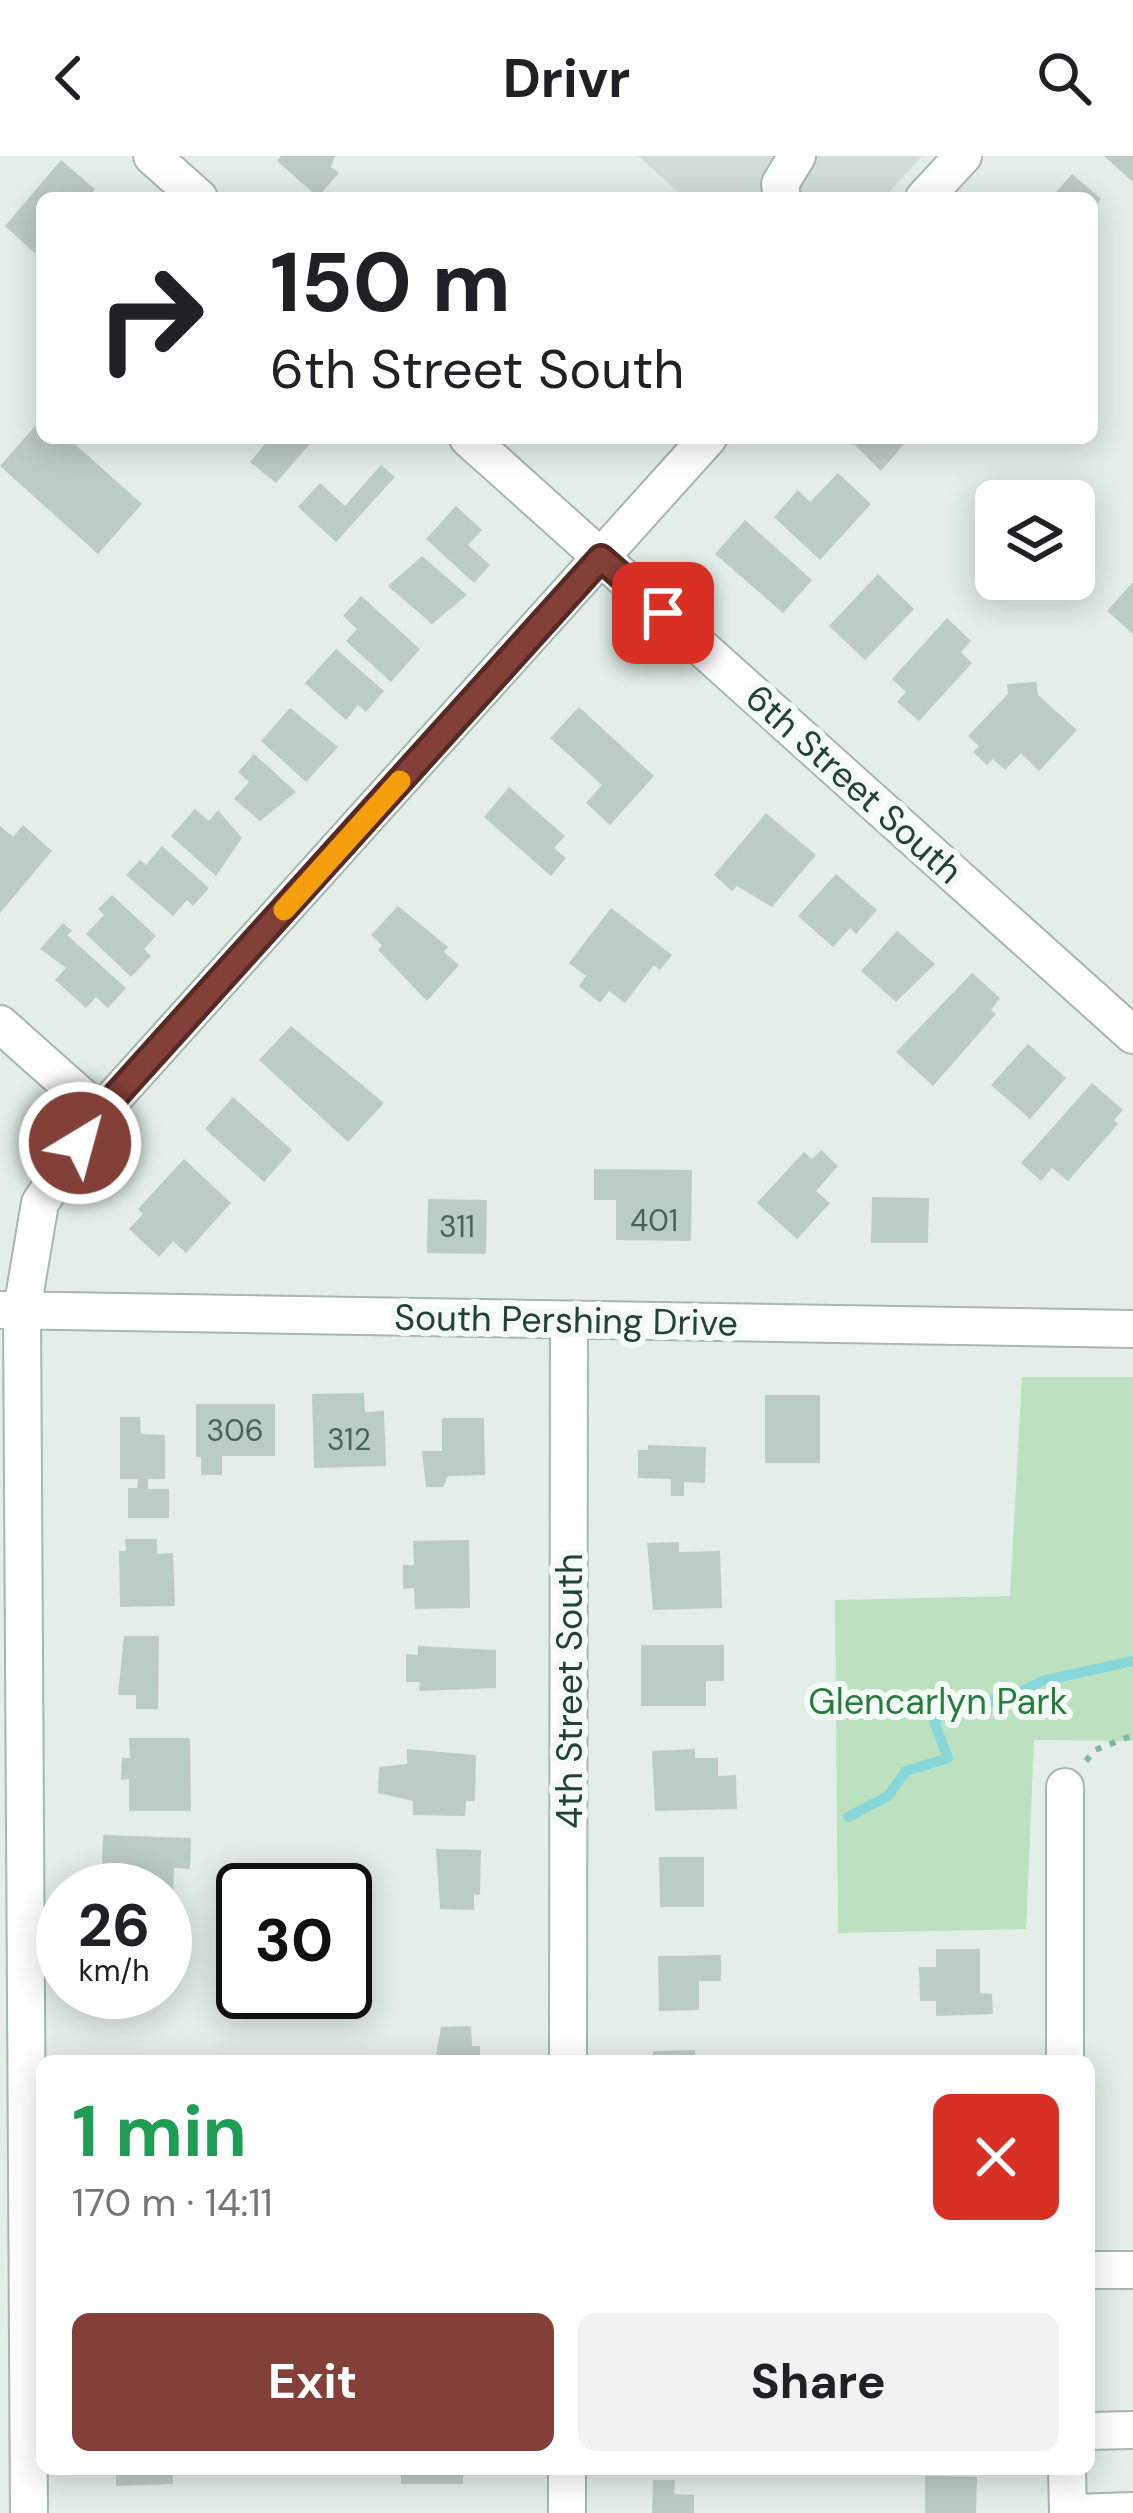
<!DOCTYPE html>
<meta charset="utf-8">
<style>
:root{--surface:#fff;--page:#f2f2f2;--text:#202124;--muted:#757577;--accent:#834039}
body{margin:0;font-family:"DM Sans",sans-serif;background:var(--page);color:var(--text);height:100vh;display:flex;flex-direction:column;font-size:45px;white-space:nowrap}
*{box-sizing:border-box;margin:0}
p{font-size:39px;color:var(--muted)}
.icon{flex:none;width:66px;height:66px;fill:none;stroke:currentColor;stroke-width:2;stroke-linecap:round;stroke-linejoin:round}
.map{position:relative;flex:1;overflow:hidden}
.drawer{position:absolute;left:36px;top:1899px;width:1059px;height:420px;display:flex;flex-direction:column;background:var(--surface);border-radius:18px;box-shadow:0 6px 30px #0003}
.drawer>*{flex:none}
.guide{position:absolute;left:36px;top:36px;width:1062px;height:252px;border-radius:18px;box-shadow:0 6px 30px #0003;background:#fff;color:var(--text);overflow:hidden}
.tools{position:absolute;left:975px;top:324px;display:grid;gap:24px}
.tools a{display:grid;place-items:center;width:120px;height:120px;border-radius:18px;background:var(--surface);box-shadow:0 6px 30px #0003;font-size:60px}
.speed{position:absolute;left:36px;top:1707px;display:flex;gap:24px;font-size:60px;font-weight:700;text-align:center}
.speed>*{display:grid;place-content:center;width:156px;height:156px;border-radius:50%;background:var(--surface);box-shadow:0 6px 30px #0003;line-height:1}
.speed small{font-size:30px;font-weight:400}
.speed .limit{border:6px solid #111;border-radius:18px;background:#fff;color:#111}
.pin{position:absolute;display:grid;place-items:center;width:102px;height:102px;color:#fff;margin:-51px;border-radius:24px;box-shadow:0 6px 18px #0006}
.me{position:absolute;width:132px;margin:-66px;rotate:37deg;stroke-linejoin:round;filter:drop-shadow(0 0 9px #0008)}
.turn{display:flex;align-items:center;gap:42px;height:252px;padding:0 36px;font-size:54px}
.turn .icon{width:156px;height:156px;stroke-width:2.5}
.turn b{display:block;font-size:84px;line-height:102px}
.round{display:grid;place-items:center;flex:none;width:126px;height:126px;border-radius:18px;background:var(--page)}
.headline{display:flex;align-items:center;justify-content:space-between;height:204px;padding:0 36px}
h1{font-size:72px;font-weight:700;line-height:90px;color:#1e9e55}
.primary-button{display:flex;gap:24px;margin-top:auto;padding:24px 36px}
.primary-button a{flex:1;height:138px;border-radius:18px;background:var(--accent);color:#fff;font-size:48px;font-weight:700;line-height:138px;text-align:center}
.primary-button a+a{background:var(--page);color:var(--text)}
header{display:flex;justify-content:space-between;align-items:center;height:156px;padding:0 36px;background:var(--surface);font-size:54px;font-weight:700}
.map>svg:first-child{display:block}
.built{fill:#d1ded7}
.green{fill:#bbe1c0}
.lines{fill:none;stroke-linecap:round;stroke-linejoin:round}
.stream{stroke:#87d6d8;stroke-width:10}
.building{fill:#bbccc3}
.minor-casing{stroke:#a5b7ae;stroke-width:40}
.path{stroke:#81b59d;stroke-width:6;stroke-dasharray:6 9;stroke-linecap:butt}
.minor{stroke:#fff;stroke-width:36}
.route-casing{stroke:#552a25;stroke-width:30}
.route{stroke:#834039;stroke-width:21}
.slow{stroke:#f59e0b;stroke-width:21}
.labels{text-anchor:middle;dominant-baseline:central;stroke-width:12;stroke-linejoin:round;paint-order:stroke}
.number-label{font-size:30px;fill:#486458}
.street-label{font-size:36px;fill:#214234;stroke:#f4faf6}
.park-label{font-size:36px;fill:#277c3d;stroke:#f4faf6}
</style>
<header><svg class="icon" aria-label="back" viewBox="0 0 24 24"><path d="M15 5l-7 7 7 7"/></svg>Drivr<svg class="icon" aria-label="search" viewBox="0 0 24 24"><circle cx="10" cy="10" r="6"/><path d="M15 15l6 6"/></svg></header>
<div class="map">
<svg width="1133" height="2357" viewBox="0 0 1133 2357">
<rect width="100%" height="100%" fill="#e3eee8"/>
<!-- built -->
<path class="built" d="M 638,0 L 922,0 L 884,42 L 685,42 Z"/>
<!-- green -->
<path class="green" d="M 1022,1221 L 1133,1221 L 1133,1585 L 1034,1584 L 1026,1773 L 838,1777 L 835,1444 L 1010,1440 Z"/>
<g class="lines">
<!-- stream -->
<path class="stream" d="M 848,1661 L 888,1640 L 906,1615 L 948,1602 L 934,1566 L 948,1549 L 1006,1543 L 1042,1525 L 1133,1505"/>
</g>
<!-- building -->
<path class="building" d="M 281,0 L 335,0 L 331,11 L 339,17 L 318,41 L 277,5 Z
M 1104,0 L 1133,0 L 1133,26 Z
M 61,4 L 95,33 L 87,42 L 42,42 L 38,100 L 5,70 Z
M 1072,18 L 1101,43 L 1092,54 L 1092,42 L 1051,42 Z
M 42,262 L 42,282 L 68,282 L 142,348 L 98,398 L 0,310 Z
M 270,282 L 315,282 L 276,327 L 250,306 Z
M 848,282 L 909,282 L 881,315 Z
M 381,309 L 395,321 L 336,386 L 298,351 L 320,327 L 345,350 Z
M 838,317 L 871,348 L 820,404 L 774,361 L 798,334 L 810,346 Z
M 456,350 L 482,374 L 468,389 L 490,409 L 474,427 L 426,383 Z
M 745,364 L 812,424 L 783,457 L 715,398 Z
M 422,400 L 467,439 L 432,468 L 388,430 Z
M 878,418 L 914,453 L 865,504 L 829,470 Z
M 1133,426 L 1133,478 L 1107,455 Z
M 361,440 L 420,493 L 391,526 L 346,485 L 357,473 L 343,460 Z
M 947,462 L 971,485 L 961,496 L 972,507 L 919,565 L 897,546 L 906,536 L 892,523 Z
M 336,493 L 384,535 L 366,556 L 358,549 L 346,564 L 305,527 Z
M 1036,526 L 1038,539 L 1077,574 L 1039,615 L 1021,597 L 1005,614 L 993,603 L 987,609 L 973,596 L 979,590 L 968,580 L 1008,538 L 1007,528 Z
M 579,551 L 654,620 L 610,669 L 586,647 L 602,629 L 550,582 Z
M 290,552 L 338,591 L 306,626 L 261,585 Z
M 254,598 L 296,636 L 260,665 L 234,643 L 249,626 L 238,616 Z
M 509,631 L 565,680 L 554,692 L 566,702 L 551,720 L 484,661 Z
M 195,653 L 209,665 L 218,654 L 242,682 L 216,720 L 171,680 Z
M 766,657 L 816,699 L 772,751 L 737,730 L 732,735 L 714,719 Z
M 23,669 L 52,695 L 0,757 L 0,670 L 13,681 Z
M 162,690 L 209,732 L 193,750 L 187,744 L 173,760 L 126,719 L 140,704 L 146,709 Z
M 836,718 L 877,754 L 856,778 L 850,772 L 833,791 L 798,760 Z
M 112,739 L 156,780 L 144,793 L 151,800 L 131,821 L 86,778 L 104,759 L 98,753 Z
M 398,750 L 448,791 L 444,796 L 459,809 L 427,845 L 378,794 L 382,789 L 371,779 Z
M 611,752 L 672,799 L 660,814 L 654,809 L 625,847 L 609,835 L 600,847 L 579,830 L 586,820 L 569,807 Z
M 63,767 L 72,775 L 67,779 L 126,832 L 108,852 L 96,841 L 86,852 L 55,824 L 66,812 L 40,793 Z
M 897,775 L 935,808 L 896,846 L 861,815 Z
M 972,817 L 1000,842 L 991,854 L 996,858 L 933,930 L 896,896 Z
M 291,870 L 384,947 L 348,986 L 259,904 Z
M 1028,888 L 1066,922 L 1030,963 L 991,929 Z
M 1092,927 L 1123,954 L 1114,964 L 1118,968 L 1068,1025 L 1052,1012 L 1041,1025 L 1021,1007 Z
M 233,941 L 292,994 L 264,1026 L 205,973 Z
M 821,994 L 838,1010 L 816,1035 L 830,1047 L 797,1083 L 757,1047 L 804,996 L 812,1003 Z
M 184,1003 L 231,1047 L 186,1097 L 173,1085 L 159,1101 L 129,1073 L 143,1058 L 138,1053 Z
M 594,1013 L 692,1014 L 691,1085 L 616,1084 L 616,1044 L 594,1044 Z
M 872,1041 L 929,1042 L 928,1087 L 871,1087 Z
M 428,1043 L 487,1044 L 486,1098 L 427,1097 Z
M 364,1237 L 365,1256 L 384,1255 L 386,1310 L 314,1312 L 312,1238 Z
M 765,1239 L 820,1239 L 820,1307 L 765,1307 Z
M 196,1248 L 275,1248 L 275,1300 L 222,1300 L 222,1319 L 201,1319 L 201,1301 L 196,1301 Z
M 120,1261 L 140,1261 L 141,1278 L 165,1279 L 165,1323 L 148,1323 L 148,1333 L 169,1333 L 169,1362 L 128,1362 L 128,1332 L 137,1332 L 138,1323 L 120,1323 Z
M 442,1262 L 484,1262 L 485,1319 L 448,1320 L 443,1331 L 426,1331 L 422,1295 L 442,1295 Z
M 648,1289 L 706,1291 L 705,1327 L 684,1326 L 684,1340 L 671,1340 L 671,1323 L 638,1322 L 638,1294 L 648,1294 Z
M 125,1383 L 157,1383 L 157,1398 L 173,1397 L 175,1450 L 120,1451 L 119,1395 L 126,1395 Z
M 469,1384 L 470,1452 L 415,1453 L 414,1432 L 403,1433 L 403,1409 L 414,1409 L 413,1385 Z
M 679,1386 L 679,1396 L 720,1395 L 722,1452 L 653,1454 L 647,1387 Z
M 124,1480 L 159,1480 L 158,1553 L 136,1553 L 136,1539 L 118,1539 Z
M 641,1489 L 724,1489 L 724,1525 L 706,1525 L 706,1550 L 641,1550 Z
M 418,1490 L 496,1494 L 496,1532 L 419,1535 L 420,1526 L 406,1526 L 406,1498 L 418,1499 Z
M 129,1582 L 190,1582 L 191,1655 L 129,1655 L 129,1623 L 121,1624 L 122,1602 L 130,1602 Z
M 407,1593 L 476,1599 L 475,1645 L 466,1645 L 465,1660 L 413,1659 L 413,1645 L 378,1637 L 379,1611 L 407,1608 Z
M 695,1593 L 695,1602 L 718,1602 L 718,1620 L 736,1619 L 737,1653 L 655,1655 L 652,1595 Z
M 103,1679 L 191,1682 L 190,1713 L 174,1712 L 173,1745 L 165,1745 L 165,1734 L 114,1734 L 114,1725 L 107,1725 L 108,1712 L 102,1711 Z
M 436,1693 L 481,1694 L 480,1739 L 474,1738 L 474,1754 L 440,1753 Z
M 659,1701 L 704,1701 L 704,1751 L 660,1751 Z
M 936,1793 L 980,1793 L 980,1837 L 992,1838 L 993,1858 L 936,1860 L 936,1845 L 920,1845 L 919,1811 L 936,1811 Z
M 721,1799 L 721,1825 L 699,1825 L 699,1854 L 659,1855 L 658,1800 Z
M 471,1870 L 472,1890 L 480,1890 L 480,1905 L 435,1905 L 441,1871 Z
M 695,1894 L 695,1905 L 653,1905 L 653,1895 Z
M 116,2313 L 173,2313 L 173,2328 L 116,2330 Z
M 401,2313 L 463,2313 L 463,2328 L 401,2328 Z
M 925,2320 L 977,2321 L 976,2357 L 925,2357 Z
M 653,2324 L 675,2324 L 674,2338 L 694,2339 L 694,2357 L 652,2357 Z"/>
<g class="lines">
<defs>
<path id="minor" d="M 152,0 L 199,42
M 782,42 L 780,28 L 797,0
M 924,42 L 963,0
M 468,282 L 1133,879
M 0,868 L 100,957
M 0,1154 L 1133,1173
M 568,1905 L 569,1164
M 1065,1905 L 1065,1631
M 1089,2114 L 1133,2114
M 1089,2275 L 1133,2274
M 1067,2313 L 1068,2357
M 29,2357 L 22,1154 L 40,1047 L 100,957 L 708,282
M 567,2357 L 567,2313
M 1075,2357 L 1133,2355"/>
</defs>
<!-- minor casing -->
<use href="#minor" class="minor-casing"/>
<!-- path -->
<path class="path" d="M 1086,1605 L 1095,1594 L 1133,1579"/>
<!-- minor -->
<use href="#minor" class="minor"/>
</g>
<g class="lines">
<defs>
<path id="route" d="M 80,987 L 100,957 L 601,402 L 663,457"/>
</defs>
<!-- route casing -->
<use href="#route" class="route-casing"/>
<!-- route -->
<use href="#route" class="route"/>
<!-- slow -->
<path class="slow" d="M 284,754 L 400,625"/>
</g>
<g class="labels">
<!-- number labels -->
<g class="number-label">
<text x="654" y="1064">401</text>
<text x="457" y="1070">311</text>
<text x="235" y="1274">306</text>
<text x="349" y="1283">312</text>
</g>
<!-- street labels -->
<g class="street-label">
<text transform="translate(854 628) rotate(42)">6th Street South</text>
<text transform="translate(566 1164) rotate(1)">South Pershing Drive</text>
<text transform="translate(569 1535) rotate(-90)">4th Street South</text>
</g>
<!-- park labels -->
<g class="park-label">
<text x="938" y="1545">Glencarlyn Park</text>
</g>
</g>
</svg>
<div class="tools">
<a><svg class="icon" aria-label="layers" viewBox="0 0 24 24"><path d="M12 4l9 5-9 5-9-5zM3 14l9 5 9-5"/></svg></a>
</div>
<div class="speed"><div>26<small>km/h</small></div><div class="limit">30</div></div>
<div class="pin" style="left:663px;top:457px;background:#d93025"><svg class="icon" aria-label="arrive" viewBox="0 0 24 24"><path d="M6 21V4h12l-3 4 3 4H6"/></svg></div>
<svg class="me" style="left:80px;top:987px" viewBox="-20 -20 40 40"><circle r="17" fill="#834039" stroke="#fff" stroke-width="3"/><path d="M0-11L8 9 0 5-8 9z" fill="#fff"/></svg>
<div class="guide">
<div class="turn"><svg class="icon" aria-label="right" viewBox="0 0 24 24"><path d="M7 20v-9h11M14 6l5 5-5 5"/></svg><div><b>150 m</b>6th Street South</div></div>
</div>
<section class="drawer">
<div class="headline"><div><h1>1 min</h1><p>170 m · 14:11</p></div><a class="round" style="background:#d93025;color:#fff"><svg class="icon" aria-label="close" viewBox="0 0 24 24"><path d="M6 6l12 12M18 6L6 18"/></svg></a></div>
<div class="primary-button"><a>Exit</a><a>Share</a></div>
</section>
</div>
